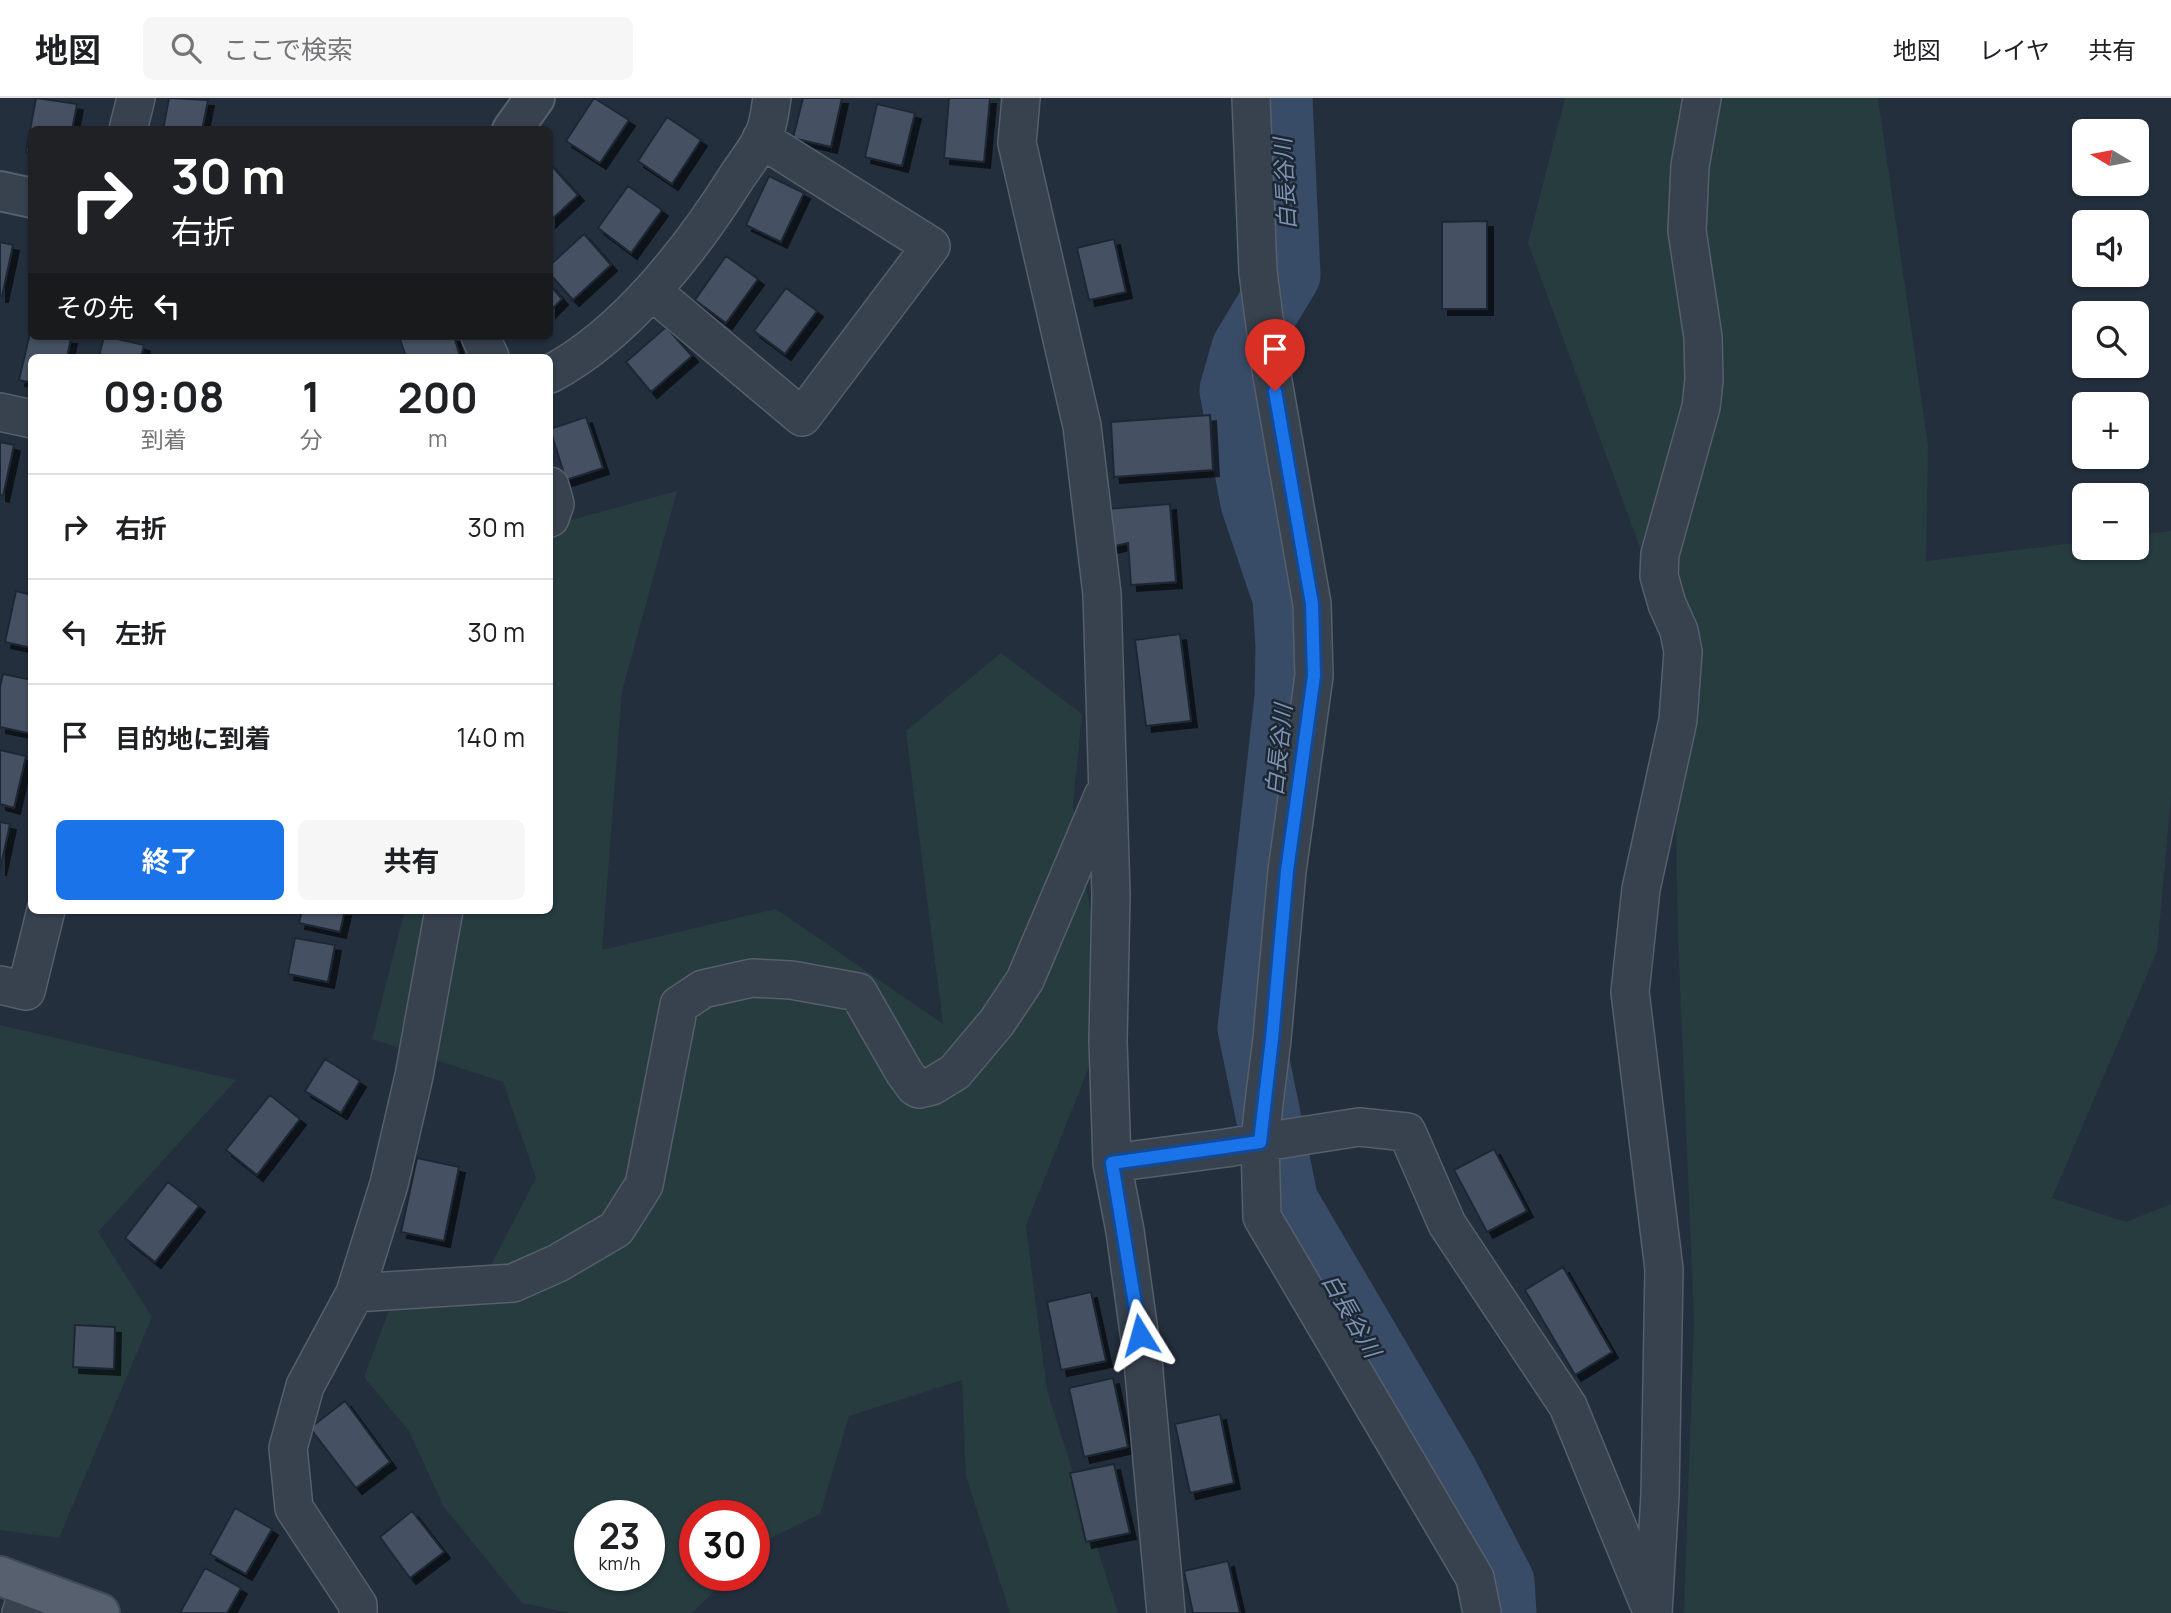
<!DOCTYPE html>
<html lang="ja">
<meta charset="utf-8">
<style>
:root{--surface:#fff;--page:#f6f6f6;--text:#202124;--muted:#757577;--line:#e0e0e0;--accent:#1a73e8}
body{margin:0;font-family:Manrope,"Noto Sans JP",sans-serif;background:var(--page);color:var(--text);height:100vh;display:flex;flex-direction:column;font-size:26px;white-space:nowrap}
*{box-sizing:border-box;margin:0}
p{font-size:23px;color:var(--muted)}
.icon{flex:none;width:38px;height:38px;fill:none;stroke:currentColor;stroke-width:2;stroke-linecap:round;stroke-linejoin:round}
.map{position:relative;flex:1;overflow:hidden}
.sheet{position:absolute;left:28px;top:256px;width:525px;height:560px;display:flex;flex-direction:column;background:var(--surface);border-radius:10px;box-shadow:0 2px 5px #0004}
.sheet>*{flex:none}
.hud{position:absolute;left:28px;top:28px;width:525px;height:214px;border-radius:10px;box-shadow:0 2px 5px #0004;background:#202124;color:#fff;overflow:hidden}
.needle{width:46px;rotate:280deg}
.tools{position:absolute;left:2072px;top:21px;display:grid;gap:14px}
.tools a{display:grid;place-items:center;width:77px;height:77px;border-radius:10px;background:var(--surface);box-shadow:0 2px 5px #0004;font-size:35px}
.speed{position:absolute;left:574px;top:1402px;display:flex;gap:14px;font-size:35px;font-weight:700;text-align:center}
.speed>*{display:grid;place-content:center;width:91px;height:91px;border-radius:50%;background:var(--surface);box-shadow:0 2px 5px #0004;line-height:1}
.speed small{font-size:18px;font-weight:400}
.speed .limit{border:10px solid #d22;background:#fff;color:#111}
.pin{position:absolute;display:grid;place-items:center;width:60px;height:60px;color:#fff;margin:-72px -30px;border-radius:50% 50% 50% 0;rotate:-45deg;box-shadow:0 0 7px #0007}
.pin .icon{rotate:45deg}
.me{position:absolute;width:77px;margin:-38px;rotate:352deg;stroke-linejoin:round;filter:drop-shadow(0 0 5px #0008)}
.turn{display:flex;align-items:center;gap:24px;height:147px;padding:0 28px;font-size:32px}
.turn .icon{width:91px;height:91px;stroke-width:2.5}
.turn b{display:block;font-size:49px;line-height:60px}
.then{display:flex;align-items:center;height:66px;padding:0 28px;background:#0003;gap:14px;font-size:26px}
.eta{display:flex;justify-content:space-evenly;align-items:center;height:119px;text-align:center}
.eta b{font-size:42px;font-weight:700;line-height:49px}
.primary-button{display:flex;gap:14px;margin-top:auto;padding:14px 28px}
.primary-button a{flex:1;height:80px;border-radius:10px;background:var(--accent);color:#fff;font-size:28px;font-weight:700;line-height:80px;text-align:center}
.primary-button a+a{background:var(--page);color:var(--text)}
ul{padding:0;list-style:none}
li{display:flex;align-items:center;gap:21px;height:105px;padding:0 28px;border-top:2px solid var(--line)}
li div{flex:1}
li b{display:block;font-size:26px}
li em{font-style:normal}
header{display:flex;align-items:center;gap:42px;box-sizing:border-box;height:98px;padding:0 35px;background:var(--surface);border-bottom:2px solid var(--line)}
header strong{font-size:33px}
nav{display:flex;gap:38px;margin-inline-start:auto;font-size:24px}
.search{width:490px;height:63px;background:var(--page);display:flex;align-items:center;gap:18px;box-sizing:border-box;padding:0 24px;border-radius:10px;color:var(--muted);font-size:26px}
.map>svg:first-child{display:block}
.green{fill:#263c3f;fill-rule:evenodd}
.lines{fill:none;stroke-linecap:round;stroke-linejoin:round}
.river{stroke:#394c67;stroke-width:65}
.building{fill:#455162;stroke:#1f2835;stroke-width:2;filter:url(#shadow)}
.minor-casing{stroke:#565f6c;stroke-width:40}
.tertiary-casing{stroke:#565f6c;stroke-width:42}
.primary-casing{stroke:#414a57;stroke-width:42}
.minor{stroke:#38414e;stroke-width:37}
.tertiary{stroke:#38414e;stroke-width:38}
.primary{stroke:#56606e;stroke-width:38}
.route-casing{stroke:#114b97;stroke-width:18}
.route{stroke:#1a73e8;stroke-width:12}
.labels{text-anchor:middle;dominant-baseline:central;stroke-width:5;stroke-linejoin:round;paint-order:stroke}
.water-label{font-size:23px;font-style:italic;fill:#7c92b1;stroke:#1d2633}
</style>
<header>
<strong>地図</strong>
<div class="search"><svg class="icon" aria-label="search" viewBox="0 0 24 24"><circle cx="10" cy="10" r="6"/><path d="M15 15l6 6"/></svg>ここで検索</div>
<nav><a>地図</a><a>レイヤ</a><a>共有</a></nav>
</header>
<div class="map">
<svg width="2171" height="1515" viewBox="0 0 2171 1515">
<defs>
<filter id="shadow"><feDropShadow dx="6" dy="6" stdDeviation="0" flood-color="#0009"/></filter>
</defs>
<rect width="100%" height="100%" fill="#242f3e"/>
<!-- green -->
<path class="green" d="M 1565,0 L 1878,0 L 1928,348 L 1926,463 L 2084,444 L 2084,450 L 2137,450 L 2137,437 L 2171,433 L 2171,700 L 2157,853 L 2052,1100 L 2126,1124 L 2171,1106 L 2171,1515 L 1684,1515 L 1694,1222 L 1678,840 L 1676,726 L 1685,649 L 1698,607 L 1528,145 Z
M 677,393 L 622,593 L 602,852 L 776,811 L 943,926 L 906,633 L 1001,555 L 1082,616 L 1073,707 L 1108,921 L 1026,1127 L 1047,1293 L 1118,1515 L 1010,1515 L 966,1378 L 962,1282 L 849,1318 L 820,1416 L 765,1443 L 754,1453 L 754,1418 L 695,1418 L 695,1477 L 730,1477 L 692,1515 L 570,1515 L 522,1505 L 444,1409 L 409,1333 L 364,1279 L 401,1181 L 490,1169 L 536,1080 L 503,984 L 372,941 L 405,812 L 550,812 L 550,423 L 564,424 ZM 590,1418 L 649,1418 L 649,1477 L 590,1477 Z
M 0,927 L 236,982 L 98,1134 L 152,1219 L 59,1440 L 0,1432 Z"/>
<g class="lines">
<!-- river -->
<path class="river" d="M 1280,0 L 1288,177 L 1244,250 L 1232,292 L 1253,405 L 1285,500 L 1288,548 L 1287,599 L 1250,930 L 1286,1104 L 1446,1376 L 1502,1484 L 1504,1515"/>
</g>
<!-- building -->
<path class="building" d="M 36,0 L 77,6 L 72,32 L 32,32 L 32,55 L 26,54 Z
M 169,0 L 208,2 L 202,32 L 163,32 Z
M 594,0 L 629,22 L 600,65 L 566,43 Z
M 803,0 L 842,0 L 831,49 L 793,40 Z
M 949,0 L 990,0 L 984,64 L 944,60 Z
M 877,6 L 915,15 L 902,68 L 865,59 Z
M 667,19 L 701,42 L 672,86 L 638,63 Z
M 550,66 L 578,97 L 550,123 Z
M 769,78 L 804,95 L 781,144 L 746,127 Z
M 628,88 L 662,112 L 631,155 L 598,130 Z
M 1487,123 L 1487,211 L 1442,211 L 1442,124 Z
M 584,136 L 611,167 L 573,202 L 550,176 L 550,167 Z
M 1114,141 L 1126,194 L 1089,202 L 1077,150 Z
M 0,144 L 13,147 L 2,198 L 0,198 Z
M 726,158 L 758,181 L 726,225 L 695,202 Z
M 550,187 L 562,201 L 550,213 Z
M 786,190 L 817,213 L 785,256 L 754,233 Z
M 666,229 L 692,258 L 651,294 L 626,264 Z
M 31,231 L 32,238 L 71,240 L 67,259 L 32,259 L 32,285 L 19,282 Z
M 104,238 L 144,247 L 141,259 L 99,259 Z
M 399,238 L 454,238 L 460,259 L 406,259 Z
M 1210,317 L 1213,372 L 1114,379 L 1111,324 Z
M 586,319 L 603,370 L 566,382 L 550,331 Z
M 0,344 L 14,347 L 3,398 L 0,397 Z
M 1170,406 L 1176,484 L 1131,487 L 1128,445 L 1111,449 L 1107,411 Z
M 16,493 L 32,497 L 32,550 L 5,544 Z
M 1180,536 L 1191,623 L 1146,628 L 1135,542 Z
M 3,576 L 32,582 L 32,636 L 0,629 L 0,589 Z
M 0,652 L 26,658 L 14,710 L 0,706 Z
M 0,724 L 10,726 L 0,772 Z
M 302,812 L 345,812 L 340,834 L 299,825 Z
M 295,840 L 335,847 L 328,884 L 288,876 Z
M 325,961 L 360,983 L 341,1015 L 305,993 Z
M 270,997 L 300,1021 L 257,1077 L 226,1052 Z
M 1494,1051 L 1527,1113 L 1487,1134 L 1454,1072 Z
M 417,1060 L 459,1069 L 444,1143 L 401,1134 Z
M 168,1084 L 199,1108 L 155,1164 L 125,1140 Z
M 1563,1169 L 1612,1254 L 1575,1277 L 1525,1192 Z
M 1091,1194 L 1106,1263 L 1061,1272 L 1047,1204 Z
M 75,1227 L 115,1229 L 114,1271 L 73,1269 Z
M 1113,1280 L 1128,1349 L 1084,1359 L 1069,1290 Z
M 345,1303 L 390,1364 L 356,1390 L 310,1330 Z
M 1220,1316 L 1234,1385 L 1190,1395 L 1175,1326 Z
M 1114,1366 L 1130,1435 L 1086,1444 L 1070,1375 Z
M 235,1410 L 272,1431 L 246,1476 L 210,1456 Z
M 412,1413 L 444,1454 L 410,1480 L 380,1439 Z
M 1228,1463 L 1240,1515 L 1193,1515 L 1184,1473 Z
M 205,1470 L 241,1490 L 227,1515 L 180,1515 Z"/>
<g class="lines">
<defs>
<path id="minor" d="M 1021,0 L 1017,45 L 1082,328 L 1102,496 L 1111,797 L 1108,943 L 1112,1065 L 1125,1133 L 1143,1263 L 1166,1515
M 1251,0 L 1258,174 L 1270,266 L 1312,506 L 1314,578 L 1287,773 L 1272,941 L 1264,1005 L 1260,1044 L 1262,1119 L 1475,1480 L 1482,1515
M 128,32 L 136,0
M 652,193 L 802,319 L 931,148 L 761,41
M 480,238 L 490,259
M 550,276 C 626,236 693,149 738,77 C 747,64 758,50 764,36 C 769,26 770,11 772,0
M 0,314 L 32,321
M 550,388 L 555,406 L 550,420
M 0,887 L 26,893 L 46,812
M 1112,1065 L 1226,1050 L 1359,1029 L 1407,1034 L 1447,1126 L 1568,1308 L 1648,1504
M 355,1195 L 513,1185 L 558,1165 L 616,1131 L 644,1087 L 679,907 L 703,891 L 752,880 L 791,882 L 858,894 L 904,974 L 915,989 L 919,991 L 932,988 L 955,974 L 997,924 L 1025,882 L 1103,698
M 21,1515 L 31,1489
M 358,1515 L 358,1507 L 294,1410 L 288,1350 L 305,1288 L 355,1195 L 389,1086 L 414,978 L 444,812
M 1653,1515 L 1660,1397 L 1664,1171 L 1630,894 L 1641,791 L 1678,622 L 1683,554 L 1679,533 L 1667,506 L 1659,478 L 1660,456 L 1701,309 L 1704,282 L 1703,239 L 1687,133 L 1690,68 L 1702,0"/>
<path id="tertiary" d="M 512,32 L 535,0
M 0,93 L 32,100"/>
<path id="primary" d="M 0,1478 L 100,1515"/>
</defs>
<!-- minor casing -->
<use href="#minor" class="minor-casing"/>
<!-- tertiary casing -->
<use href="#tertiary" class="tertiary-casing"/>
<!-- primary casing -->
<use href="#primary" class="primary-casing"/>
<!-- minor -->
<use href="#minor" class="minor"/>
<!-- tertiary -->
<use href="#tertiary" class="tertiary"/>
<!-- primary -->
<use href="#primary" class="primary"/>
</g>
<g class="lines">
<defs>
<path id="route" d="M 1140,1237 L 1112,1065 L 1260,1044 L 1272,941 L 1287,773 L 1314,578 L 1312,506 L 1275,293"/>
</defs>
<!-- route casing -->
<use href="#route" class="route-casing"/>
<!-- route -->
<use href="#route" class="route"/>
</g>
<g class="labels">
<!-- water labels -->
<g class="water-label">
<text transform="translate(1284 86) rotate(-93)">白長谷川</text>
<text transform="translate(1278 652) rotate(-84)">白長谷川</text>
<text transform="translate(1352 1217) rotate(60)">白長谷川</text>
</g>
</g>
</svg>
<div class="tools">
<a><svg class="needle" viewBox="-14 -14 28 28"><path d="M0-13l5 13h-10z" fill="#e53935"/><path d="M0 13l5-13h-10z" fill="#757577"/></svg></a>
<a><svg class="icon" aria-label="sound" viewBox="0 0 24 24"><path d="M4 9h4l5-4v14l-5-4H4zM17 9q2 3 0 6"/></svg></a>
<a><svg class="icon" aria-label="search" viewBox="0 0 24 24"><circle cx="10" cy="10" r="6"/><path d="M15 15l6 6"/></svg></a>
<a>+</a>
<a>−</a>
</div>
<div class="speed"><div>23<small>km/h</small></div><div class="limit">30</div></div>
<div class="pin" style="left:1275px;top:293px;background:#d93025"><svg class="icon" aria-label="arrive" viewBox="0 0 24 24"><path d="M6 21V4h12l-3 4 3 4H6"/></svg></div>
<svg class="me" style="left:1140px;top:1237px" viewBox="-20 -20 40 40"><path d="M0-17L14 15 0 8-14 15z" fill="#1a73e8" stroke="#fff" stroke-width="4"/></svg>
<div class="hud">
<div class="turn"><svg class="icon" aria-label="right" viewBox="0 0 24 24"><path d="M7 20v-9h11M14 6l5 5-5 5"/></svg><div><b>30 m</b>右折</div></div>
<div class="then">その先<svg class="icon" aria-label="left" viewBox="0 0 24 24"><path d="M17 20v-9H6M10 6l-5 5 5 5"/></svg></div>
</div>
<section class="sheet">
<div class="eta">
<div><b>09:08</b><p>到着</p></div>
<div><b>1</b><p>分</p></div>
<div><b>200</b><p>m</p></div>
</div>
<ul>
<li><svg class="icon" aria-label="right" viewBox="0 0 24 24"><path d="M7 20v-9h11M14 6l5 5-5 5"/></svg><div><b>右折</b></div><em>30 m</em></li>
<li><svg class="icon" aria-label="left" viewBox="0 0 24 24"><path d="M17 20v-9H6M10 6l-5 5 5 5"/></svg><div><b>左折</b></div><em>30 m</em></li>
<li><svg class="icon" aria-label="arrive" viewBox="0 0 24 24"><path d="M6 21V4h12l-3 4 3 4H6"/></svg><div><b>目的地に到着</b></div><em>140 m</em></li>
</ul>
<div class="primary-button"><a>終了</a><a>共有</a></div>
</section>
</div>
